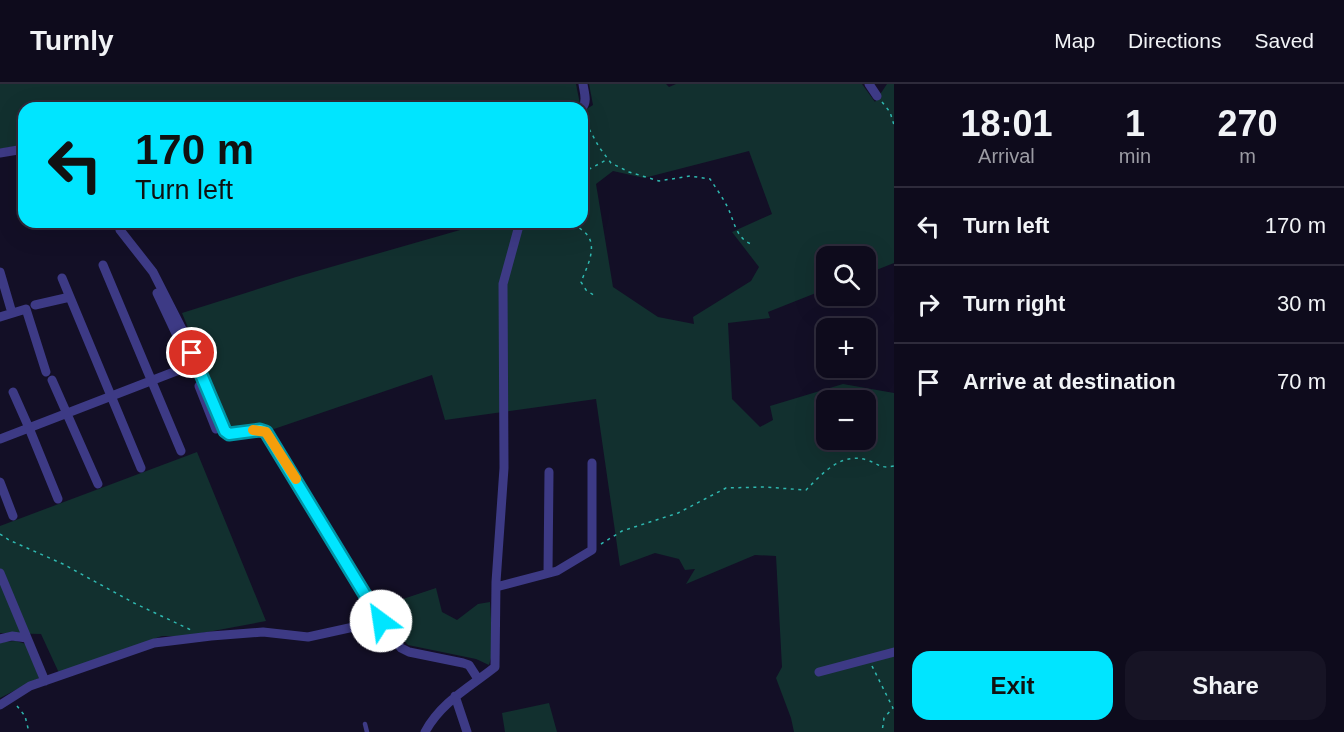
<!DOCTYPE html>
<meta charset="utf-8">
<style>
:root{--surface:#0e0b1c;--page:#171425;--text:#f1f3f6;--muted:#9b9ba3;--line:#2e2b3b;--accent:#00e5ff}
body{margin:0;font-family:Helvetica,sans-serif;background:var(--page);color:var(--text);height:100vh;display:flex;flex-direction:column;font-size:22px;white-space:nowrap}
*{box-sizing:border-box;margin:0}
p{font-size:20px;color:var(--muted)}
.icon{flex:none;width:33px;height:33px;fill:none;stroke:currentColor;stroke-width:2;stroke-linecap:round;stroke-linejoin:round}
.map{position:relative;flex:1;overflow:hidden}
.panel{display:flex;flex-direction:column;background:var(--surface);width:450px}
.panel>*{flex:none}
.hud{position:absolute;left:18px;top:18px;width:570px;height:126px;border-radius:18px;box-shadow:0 6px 24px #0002,0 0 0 2px var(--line);background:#00e5ff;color:#111;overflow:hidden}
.buttons{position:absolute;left:816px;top:162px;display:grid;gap:12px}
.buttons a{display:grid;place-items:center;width:60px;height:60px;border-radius:12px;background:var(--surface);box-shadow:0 6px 24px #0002,0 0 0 2px var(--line);font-size:30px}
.pin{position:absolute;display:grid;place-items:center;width:51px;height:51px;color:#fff;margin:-26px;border:3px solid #fff;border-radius:50%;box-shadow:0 2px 6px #0007}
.me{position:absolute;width:66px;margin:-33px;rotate:329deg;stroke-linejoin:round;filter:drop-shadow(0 0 4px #0008)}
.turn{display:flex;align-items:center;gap:21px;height:126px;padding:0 18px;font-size:27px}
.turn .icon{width:78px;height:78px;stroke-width:2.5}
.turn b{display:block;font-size:42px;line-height:51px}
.eta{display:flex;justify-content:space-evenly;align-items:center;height:102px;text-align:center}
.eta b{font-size:36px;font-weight:600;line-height:42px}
.action{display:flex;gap:12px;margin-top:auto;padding:12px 18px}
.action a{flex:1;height:69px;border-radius:18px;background:var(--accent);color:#111;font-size:24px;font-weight:600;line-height:69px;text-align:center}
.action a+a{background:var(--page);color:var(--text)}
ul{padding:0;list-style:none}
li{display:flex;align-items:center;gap:18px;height:78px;padding:0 18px;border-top:2px solid var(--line)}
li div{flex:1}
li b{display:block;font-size:22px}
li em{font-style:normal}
header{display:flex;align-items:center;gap:36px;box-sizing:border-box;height:84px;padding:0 30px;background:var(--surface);border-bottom:2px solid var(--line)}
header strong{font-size:28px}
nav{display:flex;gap:33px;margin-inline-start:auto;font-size:21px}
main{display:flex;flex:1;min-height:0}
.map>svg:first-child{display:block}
.green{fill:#12302f;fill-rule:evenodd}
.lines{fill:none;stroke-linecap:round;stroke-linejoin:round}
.path{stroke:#2fb8b0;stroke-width:1.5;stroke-dasharray:3 4.5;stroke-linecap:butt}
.service{stroke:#3d3a85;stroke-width:4.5}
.minor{stroke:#3d3a85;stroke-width:9}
.route-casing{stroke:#0095a6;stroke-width:15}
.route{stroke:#00e5ff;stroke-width:10}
.slow{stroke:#f59e0b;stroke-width:10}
</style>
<header>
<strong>Turnly</strong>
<nav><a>Map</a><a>Directions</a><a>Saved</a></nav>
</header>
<main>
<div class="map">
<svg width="894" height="648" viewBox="0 0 894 648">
<rect width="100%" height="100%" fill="#130f26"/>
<!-- green -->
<path class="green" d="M 0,0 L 576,0 L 580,20 L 572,24 L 24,24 L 24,61 L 0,65 Z
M 589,0 L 666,0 L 669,3 L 676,0 L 862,0 L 875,18 L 887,0 L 894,0 L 894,179 L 866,190 L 866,172 L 826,172 L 826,205 L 768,228 L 770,234 L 728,239 L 732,315 L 760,343 L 773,336 L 770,322 L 843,300 L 894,309 L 894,648 L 794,648 L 791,634 L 776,594 L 782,583 L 776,472 L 755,471 L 686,500 L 695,485 L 685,486 L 679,475 L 655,469 L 620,482 L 596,315 L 445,336 L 432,291 L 274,345 L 258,340 L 230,346 L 182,229 L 296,193 L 488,138 L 582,138 L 582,28 L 593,21 ZM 749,67 L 772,130 L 732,148 L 759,183 L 751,197 L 693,233 L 694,240 L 658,233 L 613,203 L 596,100 L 613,87 L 644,94 ZM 826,316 L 866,316 L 866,356 L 826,356 Z
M 197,368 L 266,537 L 186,552 L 162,552 L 59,589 L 41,550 L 0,549 L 0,442 Z
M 436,504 L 442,528 L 457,536 L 478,520 L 490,518 L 493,567 L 489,581 L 476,575 L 408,561 L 384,534 L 391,519 Z
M 16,557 L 26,560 L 39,594 L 0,614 L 0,558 Z
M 549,619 L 557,648 L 505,648 L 502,629 Z"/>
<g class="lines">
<!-- path -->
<path class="path" d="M 882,18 L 890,28 L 894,41
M 582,32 L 599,63 L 611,79 L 629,88 L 659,97 L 690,92 L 710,95 C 716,104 723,114 728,124 C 734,137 736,154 751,160
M 582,89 L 608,75
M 575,138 C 578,145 584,146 588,152 C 597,165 586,185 581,198 L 586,206 L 595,212
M 0,450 L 9,456 L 63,480 L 134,519 L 191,546
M 601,460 L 622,447 L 678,429 L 726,404 L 764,403 L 806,406 C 823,389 841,368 867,376 C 879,380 880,385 894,382
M 872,582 L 893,624 L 884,634 L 882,648
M 17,622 L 25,632 L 29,648"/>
<!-- service -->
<path class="service" d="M 365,640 L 367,648"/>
<!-- minor -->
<path class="minor" d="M 869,0 L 877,12
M 582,24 C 588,18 584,8 583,0
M 0,69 L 24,65
M 118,138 L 120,146 L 153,188 L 183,247 L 225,347 L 229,350 L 260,346 L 266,348 L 385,544 L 401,564 L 409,568 L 463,579 L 469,581 L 478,595
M 103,181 L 181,367
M 0,188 L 12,229
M 62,194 L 141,384
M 157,209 L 188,275
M 35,221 L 70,213
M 0,233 L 26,225 L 46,288
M 52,296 L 98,400
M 199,302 L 216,345
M 13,308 L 29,344 L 58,415
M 0,355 L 192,281
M 0,398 L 13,432
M 0,489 L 45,597
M 548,489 L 549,388
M 496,503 L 557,487 L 592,466 L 592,379
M 0,555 L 12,552 L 27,554
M 819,588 L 894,568
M 455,612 L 467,648
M 0,621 L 30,602 L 154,559 L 211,552 L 263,548 L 308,553 L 381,537
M 425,648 C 441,618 470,603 495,583 L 496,498 L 504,384 L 503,200 L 520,138"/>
</g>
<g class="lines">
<defs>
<path id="route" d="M 192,269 L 225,347 L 229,350 L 260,346 L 266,348 L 381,537"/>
</defs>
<!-- route casing -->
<use href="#route" class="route-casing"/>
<!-- route -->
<use href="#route" class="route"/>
<!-- slow -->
<path class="slow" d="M 253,346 L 266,348 L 296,395"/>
</g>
</svg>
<div class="buttons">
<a><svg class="icon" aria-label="search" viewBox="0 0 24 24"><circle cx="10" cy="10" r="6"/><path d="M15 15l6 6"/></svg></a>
<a>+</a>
<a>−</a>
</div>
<div class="pin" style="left:192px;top:269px;background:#d93025"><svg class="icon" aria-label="arrive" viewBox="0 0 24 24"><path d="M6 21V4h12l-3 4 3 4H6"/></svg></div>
<svg class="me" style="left:381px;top:537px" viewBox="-20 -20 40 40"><circle r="19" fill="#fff"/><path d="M0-13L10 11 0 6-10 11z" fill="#00e5ff"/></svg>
<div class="hud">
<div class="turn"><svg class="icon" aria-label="left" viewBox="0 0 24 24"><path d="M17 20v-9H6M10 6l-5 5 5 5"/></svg><div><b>170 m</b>Turn left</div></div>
</div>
</div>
<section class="panel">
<div class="eta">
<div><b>18:01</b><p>Arrival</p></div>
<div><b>1</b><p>min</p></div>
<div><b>270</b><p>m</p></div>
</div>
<ul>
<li><svg class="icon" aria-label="left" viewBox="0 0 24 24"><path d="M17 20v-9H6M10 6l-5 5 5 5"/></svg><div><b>Turn left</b></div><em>170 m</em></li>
<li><svg class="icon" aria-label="right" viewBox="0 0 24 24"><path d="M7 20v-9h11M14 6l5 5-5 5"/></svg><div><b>Turn right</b></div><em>30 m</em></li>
<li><svg class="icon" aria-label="arrive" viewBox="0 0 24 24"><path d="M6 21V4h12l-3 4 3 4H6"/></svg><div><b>Arrive at destination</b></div><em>70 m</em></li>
</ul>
<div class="action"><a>Exit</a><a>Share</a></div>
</section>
</main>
